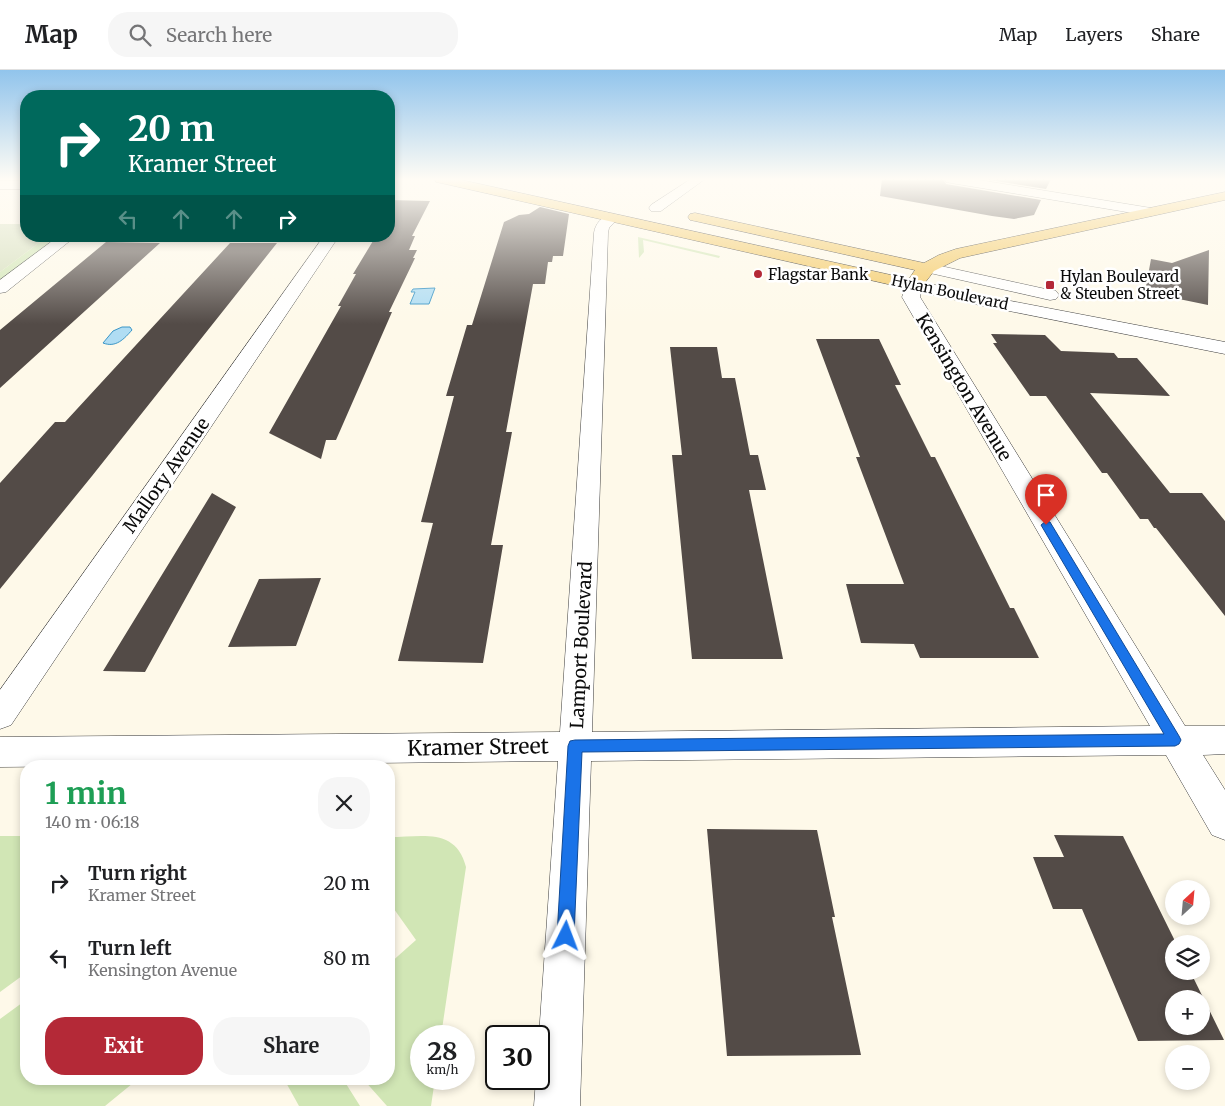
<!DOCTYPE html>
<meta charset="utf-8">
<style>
:root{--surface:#fff;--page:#f6f6f6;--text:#202124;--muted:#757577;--line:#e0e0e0;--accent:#b42937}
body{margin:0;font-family:Merriweather,serif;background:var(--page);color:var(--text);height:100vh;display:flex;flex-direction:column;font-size:19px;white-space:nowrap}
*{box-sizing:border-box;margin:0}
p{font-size:16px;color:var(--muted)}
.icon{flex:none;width:28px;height:28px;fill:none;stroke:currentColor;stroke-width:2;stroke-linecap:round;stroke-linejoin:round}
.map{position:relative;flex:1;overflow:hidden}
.drawer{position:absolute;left:20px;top:690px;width:375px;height:325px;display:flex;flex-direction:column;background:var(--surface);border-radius:20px;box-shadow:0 2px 8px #0003}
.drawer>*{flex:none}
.top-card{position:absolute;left:20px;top:20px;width:375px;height:152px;border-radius:20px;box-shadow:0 2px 8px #0003;background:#00695c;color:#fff;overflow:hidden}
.needle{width:32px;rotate:26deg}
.buttons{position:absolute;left:1165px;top:810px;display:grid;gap:10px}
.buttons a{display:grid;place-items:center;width:45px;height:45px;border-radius:50%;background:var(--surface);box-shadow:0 2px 8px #0003;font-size:25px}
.speed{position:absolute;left:410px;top:955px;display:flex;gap:10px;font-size:25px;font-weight:700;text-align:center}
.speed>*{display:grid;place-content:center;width:65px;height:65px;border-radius:50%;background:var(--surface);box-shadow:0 2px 8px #0003;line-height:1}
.speed small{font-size:12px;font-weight:400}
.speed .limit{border:2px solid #111;border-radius:8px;background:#fff;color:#111}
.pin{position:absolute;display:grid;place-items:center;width:42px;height:42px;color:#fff;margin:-51px -21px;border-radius:50% 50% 50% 0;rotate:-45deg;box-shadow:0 0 5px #0007}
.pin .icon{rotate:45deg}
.me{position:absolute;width:55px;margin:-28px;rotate:3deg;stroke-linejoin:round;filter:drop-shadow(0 0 4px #0008)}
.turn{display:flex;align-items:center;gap:18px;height:105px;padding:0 25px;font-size:22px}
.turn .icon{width:65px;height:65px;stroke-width:2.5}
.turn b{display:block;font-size:35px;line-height:42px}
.lanes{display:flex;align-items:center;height:48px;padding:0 25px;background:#0003;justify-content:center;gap:25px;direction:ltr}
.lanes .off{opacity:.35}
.round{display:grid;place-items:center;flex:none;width:52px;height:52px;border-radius:20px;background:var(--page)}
.head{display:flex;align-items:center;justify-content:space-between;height:85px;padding:0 25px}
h1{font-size:30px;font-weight:700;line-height:38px;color:#1e9e55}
.action{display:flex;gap:10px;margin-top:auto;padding:10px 25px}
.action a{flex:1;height:58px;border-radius:20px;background:var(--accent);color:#fff;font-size:20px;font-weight:700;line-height:58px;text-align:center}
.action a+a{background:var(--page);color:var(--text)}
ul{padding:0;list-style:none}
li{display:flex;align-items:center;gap:15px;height:75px;padding:0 25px}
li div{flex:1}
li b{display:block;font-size:19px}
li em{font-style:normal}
header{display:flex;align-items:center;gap:30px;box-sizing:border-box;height:70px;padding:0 25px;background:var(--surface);border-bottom:1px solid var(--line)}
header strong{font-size:24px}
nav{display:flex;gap:28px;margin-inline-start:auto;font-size:18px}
.search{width:350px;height:45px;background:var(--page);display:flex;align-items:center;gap:12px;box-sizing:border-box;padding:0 18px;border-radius:20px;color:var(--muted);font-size:19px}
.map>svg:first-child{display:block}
.green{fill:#d1e6b5}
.cemetery{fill:#d4debc}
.water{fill:#b0ddf3;stroke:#3a96c7}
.building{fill:#534b47;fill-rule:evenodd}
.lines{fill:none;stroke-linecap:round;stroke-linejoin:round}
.minor-casing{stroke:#3e3e3e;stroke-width:1}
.major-casing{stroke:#1c1c1c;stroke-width:1}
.minor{fill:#fff;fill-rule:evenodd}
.major{fill:#f3c964;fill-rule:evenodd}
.route{fill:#1a73e8;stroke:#114b97}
.poi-dot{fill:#b42937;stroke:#fff;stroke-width:2}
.labels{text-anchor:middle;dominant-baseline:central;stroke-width:5;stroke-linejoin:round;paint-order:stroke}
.far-poi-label{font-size:15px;fill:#0b0b0b;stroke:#fff;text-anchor:start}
.far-street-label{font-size:15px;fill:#0b0b0b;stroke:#fff}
.street-label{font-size:18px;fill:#0b0b0b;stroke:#fff}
.near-street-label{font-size:21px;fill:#0b0b0b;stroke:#fff}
</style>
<header>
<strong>Map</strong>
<div class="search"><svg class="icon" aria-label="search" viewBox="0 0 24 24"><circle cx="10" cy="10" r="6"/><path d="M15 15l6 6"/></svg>Search here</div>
<nav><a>Map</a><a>Layers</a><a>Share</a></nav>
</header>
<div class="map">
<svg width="1225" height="1036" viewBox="0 0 1225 1036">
<rect width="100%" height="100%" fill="#fef9e9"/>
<!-- green -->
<path class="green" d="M 48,166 L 63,166 L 0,214 L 0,202 Z
M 638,167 L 720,186 L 719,188 L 643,170 L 644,182 L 639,188 Z
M 0,766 L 26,766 L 26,903 L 0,922 Z
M 389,767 C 422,767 456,757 466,797 L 441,966 L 421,966 L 421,1009 L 435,1009 L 431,1036 L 387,1036 L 363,1009 L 389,1009 L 389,894 L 416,870 L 389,832 Z
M 26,930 L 26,1009 L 138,1009 L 105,1036 L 0,1036 L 0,949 Z
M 284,1009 L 343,1009 L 360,1036 L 299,1036 Z"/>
<!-- cemetery -->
<path class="cemetery" d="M 0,154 L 26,154 L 26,166 L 48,166 L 0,202 Z"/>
<!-- water -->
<path class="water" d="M 435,218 L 429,234 L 410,234 L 415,222 L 411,222 L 413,219 Z
M 122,257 L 130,257 L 132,260 C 124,269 116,278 103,273 L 113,261 Z"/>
<!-- building -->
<path class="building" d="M 882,109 L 943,109 L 946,114 L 1041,130 L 1034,145 L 1014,149 L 992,146 L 880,126 Z
M 983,109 L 1051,109 L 1046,119 Z
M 389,130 L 430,131 L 412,166 L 415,166 L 409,180 L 417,180 L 413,188 L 415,188 L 389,242 L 392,242 L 336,370 L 326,370 L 321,389 L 269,363 L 341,236 L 338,236 L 356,204 L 353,204 L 376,166 L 389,166 Z
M 540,137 L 569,144 L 563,186 L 553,186 L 552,192 L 548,192 L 545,214 L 533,214 L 506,362 L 512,362 L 491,475 L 503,475 L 483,593 L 398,591 L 433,453 L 421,452 L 454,326 L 446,326 L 467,255 L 472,255 L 504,152 L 519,145 L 529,144 Z
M 106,172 L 160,173 L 0,318 L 0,260 Z
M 230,173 L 277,173 L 92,406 L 0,519 L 0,413 L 55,352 L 65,352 Z
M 1209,180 L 1208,235 L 1145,222 L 1151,189 L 1172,193 Z
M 991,264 L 1045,265 L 1061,281 L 1114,283 L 1118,288 L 1137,288 L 1170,326 L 1090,323 L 1170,423 L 1202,423 L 1225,451 L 1225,546 L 1156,458 L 1154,458 L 1148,449 L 1140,449 L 1107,403 L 1102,403 L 1046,326 L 1030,326 L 993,273 L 997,273 Z
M 816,269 L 879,269 L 901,315 L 895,315 L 931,387 L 935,387 L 1010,538 L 1014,538 L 1039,588 L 920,588 L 914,574 L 861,573 L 846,514 L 904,514 L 856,387 L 860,387 Z
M 670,277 L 717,277 L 722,308 L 735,308 L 750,385 L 758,385 L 766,420 L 749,420 L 783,589 L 692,589 L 672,385 L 682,385 Z
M 212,423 L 236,437 L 145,602 L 103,601 Z
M 321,508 L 296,576 L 228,577 L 259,509 Z
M 707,759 L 817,760 L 835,847 L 832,847 L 861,985 L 727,986 Z
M 1054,765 L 1123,766 L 1174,869 L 1174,901 L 1190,901 L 1224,970 L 1138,971 L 1082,839 L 1053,839 L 1033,787 L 1064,787 ZM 1174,929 L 1201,929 L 1201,956 L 1174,956 Z"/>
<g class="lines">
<defs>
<path id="minor" d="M 691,109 L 705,109 L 661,141 L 651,141 L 649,138 L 651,135 Z
M 945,109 L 973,109 L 1151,138 L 1158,142 L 1151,146 L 951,113 L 946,112 Z
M 0,111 L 26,111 L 26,119 L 0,119 Z
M 611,144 L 616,145 L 618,148 L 609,158 L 608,163 L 592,662 L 1150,656 L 902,227 L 908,211 L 914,210 L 969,223 L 1225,272 L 1225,284 L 969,233 L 921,222 L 920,227 L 1185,656 L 1225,656 L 1225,684 L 1203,685 L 1225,720 L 1225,770 L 1212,765 L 1166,685 L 591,691 L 580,1036 L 534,1036 L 536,1009 L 539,1009 L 539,966 L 558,691 L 0,697 L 0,667 L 560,662 L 594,163 C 595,154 602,146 611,144 Z
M 59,166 L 76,166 L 6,222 L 0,223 L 0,210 Z
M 324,166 L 339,166 L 11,655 L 0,659 L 0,620 Z
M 927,193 L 1050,220 L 1056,221 L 1059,225 L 1056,229 L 1050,230 L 921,201 L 919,198 L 921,195 Z"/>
<path id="major" d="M 435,109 L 457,109 L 909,209 L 915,200 L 695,151 L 690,150 L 688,147 L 690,144 L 695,143 L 924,193 L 939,185 L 956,179 L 1225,122 L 1225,130 L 960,188 L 934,201 L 920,219 L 914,220 L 441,113 L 436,112 Z"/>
</defs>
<!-- minor casing -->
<use href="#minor" class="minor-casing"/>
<!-- major casing -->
<use href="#major" class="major-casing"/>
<!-- minor -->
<use href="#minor" class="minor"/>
<!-- major -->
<use href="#major" class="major"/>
</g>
<!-- sky -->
<linearGradient id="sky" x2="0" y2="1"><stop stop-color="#91c4ec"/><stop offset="0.43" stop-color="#fffcf5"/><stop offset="1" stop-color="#fffcf5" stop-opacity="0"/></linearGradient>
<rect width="1225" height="254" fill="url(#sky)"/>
<!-- route -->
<path class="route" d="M 1046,451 L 1050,452 L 1179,666 L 1181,670 L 1179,674 L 1175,676 L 582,682 L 574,866 L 571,872 L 566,875 L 560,872 L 557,866 L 568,676 L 570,671 L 575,670 L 1164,664 L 1041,455 Z"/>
<!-- markers -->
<g class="poi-dot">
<circle cx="758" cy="204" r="5"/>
<rect x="1045" y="210" width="10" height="10" rx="2.5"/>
</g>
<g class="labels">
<!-- far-poi labels -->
<g class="far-poi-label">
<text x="768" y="204">Flagstar Bank</text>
<text x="1060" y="206">Hylan Boulevard<tspan x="1060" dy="17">&amp; Steuben Street</tspan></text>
</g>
<!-- far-street labels -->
<g class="far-street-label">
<text transform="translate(950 222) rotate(12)">Hylan Boulevard</text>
</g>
<!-- street labels -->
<g class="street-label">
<text transform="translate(964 317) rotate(59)">Kensington Avenue</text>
<text transform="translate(166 405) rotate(-55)">Mallory Avenue</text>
<text transform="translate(581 575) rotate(-87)">Lamport Boulevard</text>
</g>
<!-- near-street labels -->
<g class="near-street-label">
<text transform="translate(478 677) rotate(-1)">Kramer Street</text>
</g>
</g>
</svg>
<div class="buttons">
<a><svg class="needle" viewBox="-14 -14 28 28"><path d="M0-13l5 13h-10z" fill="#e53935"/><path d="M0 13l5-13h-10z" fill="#757577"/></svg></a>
<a><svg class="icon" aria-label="layers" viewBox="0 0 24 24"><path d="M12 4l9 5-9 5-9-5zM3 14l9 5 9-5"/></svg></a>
<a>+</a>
<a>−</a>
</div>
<div class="speed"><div>28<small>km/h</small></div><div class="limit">30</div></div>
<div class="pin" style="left:1046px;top:455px;background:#d93025"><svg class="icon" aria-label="arrive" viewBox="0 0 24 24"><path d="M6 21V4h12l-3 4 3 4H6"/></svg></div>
<svg class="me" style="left:566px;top:866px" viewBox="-20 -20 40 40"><path d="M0-17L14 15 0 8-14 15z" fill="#1a73e8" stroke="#fff" stroke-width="4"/></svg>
<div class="top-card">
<div class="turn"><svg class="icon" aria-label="right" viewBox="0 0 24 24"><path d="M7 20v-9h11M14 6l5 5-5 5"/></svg><div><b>20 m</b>Kramer Street</div></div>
<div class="lanes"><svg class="icon off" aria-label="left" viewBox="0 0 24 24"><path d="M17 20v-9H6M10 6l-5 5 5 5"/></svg><svg class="icon off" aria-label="ahead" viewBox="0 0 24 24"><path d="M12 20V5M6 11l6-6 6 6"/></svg><svg class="icon off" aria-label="ahead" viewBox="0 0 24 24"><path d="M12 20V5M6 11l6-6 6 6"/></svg><svg class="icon" aria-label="right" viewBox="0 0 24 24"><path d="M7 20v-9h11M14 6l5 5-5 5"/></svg></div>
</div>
<section class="drawer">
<div class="head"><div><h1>1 min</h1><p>140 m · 06:18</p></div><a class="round"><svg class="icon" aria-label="close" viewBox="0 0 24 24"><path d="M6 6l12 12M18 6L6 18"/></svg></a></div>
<ul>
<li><svg class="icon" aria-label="right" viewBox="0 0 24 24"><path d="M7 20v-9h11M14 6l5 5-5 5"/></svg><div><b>Turn right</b><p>Kramer Street</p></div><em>20 m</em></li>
<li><svg class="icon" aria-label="left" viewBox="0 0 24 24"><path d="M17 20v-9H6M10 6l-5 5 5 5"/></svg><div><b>Turn left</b><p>Kensington Avenue</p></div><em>80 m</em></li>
</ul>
<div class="action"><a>Exit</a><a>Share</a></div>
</section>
</div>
